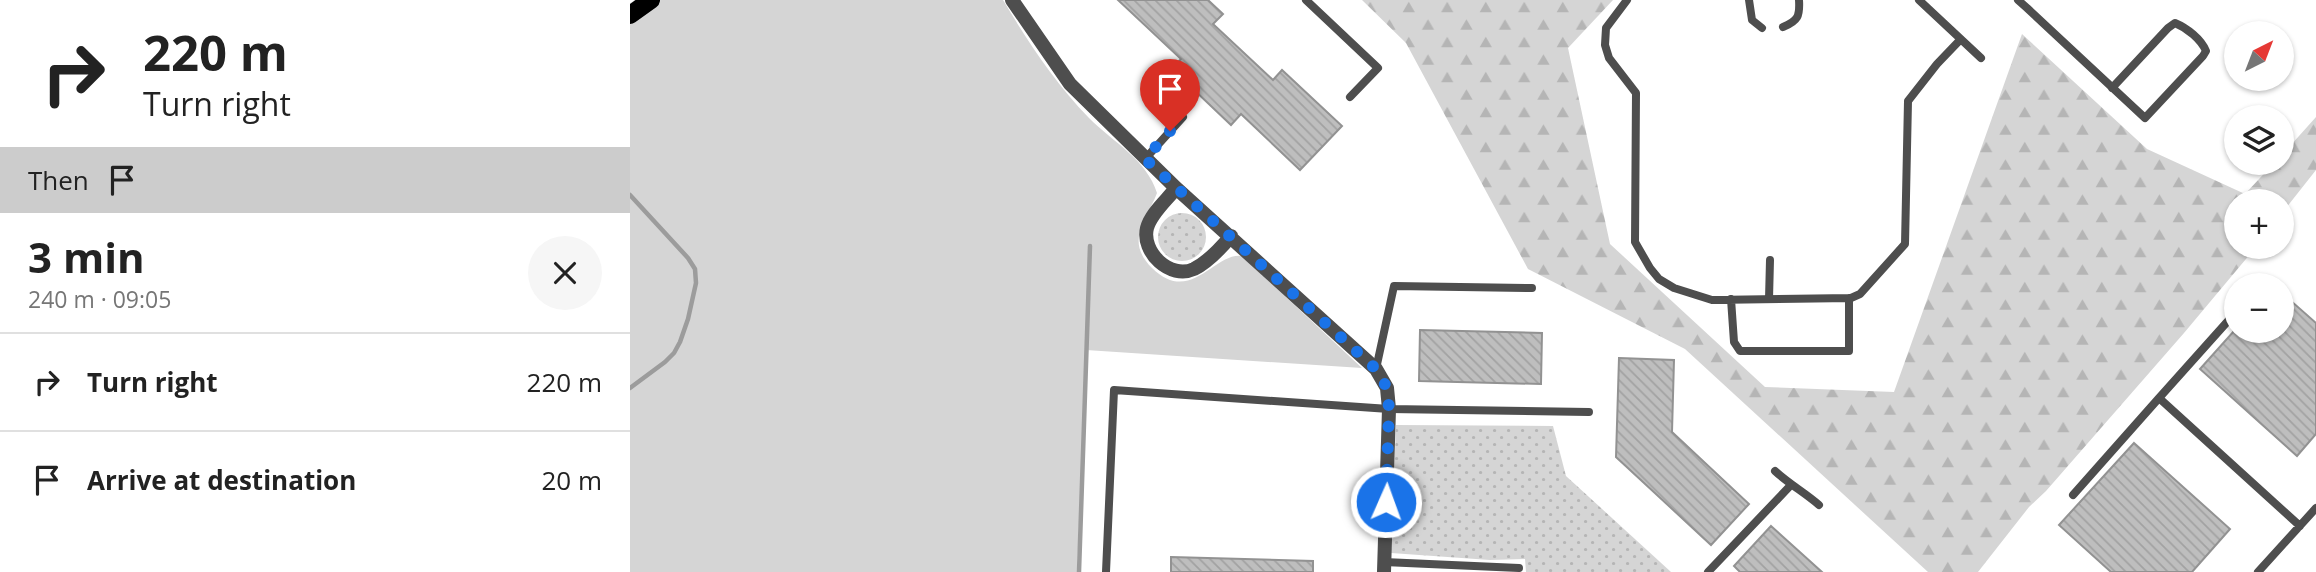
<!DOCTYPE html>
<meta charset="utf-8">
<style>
:root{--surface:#fff;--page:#f6f6f6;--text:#222;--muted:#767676;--line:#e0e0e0}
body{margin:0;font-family:"Open Sans",sans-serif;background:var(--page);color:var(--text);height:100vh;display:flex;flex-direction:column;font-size:26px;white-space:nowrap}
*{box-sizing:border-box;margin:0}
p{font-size:23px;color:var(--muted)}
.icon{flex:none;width:38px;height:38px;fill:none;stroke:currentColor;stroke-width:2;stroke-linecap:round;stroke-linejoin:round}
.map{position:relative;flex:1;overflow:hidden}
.panel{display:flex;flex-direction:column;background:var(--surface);width:630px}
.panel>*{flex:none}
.hud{background:#fff;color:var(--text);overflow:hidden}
.needle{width:46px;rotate:42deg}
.controls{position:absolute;left:1594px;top:21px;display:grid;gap:14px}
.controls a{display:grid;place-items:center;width:70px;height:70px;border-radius:50%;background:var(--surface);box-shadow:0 2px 5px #0004;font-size:35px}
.pin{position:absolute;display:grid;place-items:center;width:60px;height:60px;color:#fff;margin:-72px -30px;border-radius:50% 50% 50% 0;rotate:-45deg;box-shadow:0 0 7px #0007}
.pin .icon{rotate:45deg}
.me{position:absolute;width:77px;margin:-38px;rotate:2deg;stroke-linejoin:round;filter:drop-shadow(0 0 5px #0008)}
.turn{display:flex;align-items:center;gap:24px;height:147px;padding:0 28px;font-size:32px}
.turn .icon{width:91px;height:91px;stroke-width:2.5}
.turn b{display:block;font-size:49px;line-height:60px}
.then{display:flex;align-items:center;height:66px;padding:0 28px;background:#0003;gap:14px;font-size:26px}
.round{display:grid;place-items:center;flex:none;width:74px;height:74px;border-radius:37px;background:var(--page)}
.head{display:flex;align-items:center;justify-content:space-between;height:119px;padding:0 28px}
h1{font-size:42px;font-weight:700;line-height:52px}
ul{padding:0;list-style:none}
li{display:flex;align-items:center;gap:21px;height:98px;padding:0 28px;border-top:2px solid var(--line)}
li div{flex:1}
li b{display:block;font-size:26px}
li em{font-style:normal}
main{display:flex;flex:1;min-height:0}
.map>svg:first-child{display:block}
.green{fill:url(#green-dots)}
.forest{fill:url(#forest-firs)}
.pitch{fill:#d5d5d5}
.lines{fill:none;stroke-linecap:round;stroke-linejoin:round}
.stream{stroke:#9c9c9c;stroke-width:4.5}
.building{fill:url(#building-back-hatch);stroke:#929292;stroke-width:2}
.primary-casing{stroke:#dbdbdb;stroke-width:19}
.service{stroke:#4e4e4e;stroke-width:8}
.minor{stroke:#4e4e4e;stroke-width:14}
.primary{stroke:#000;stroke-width:18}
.route{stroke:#1a73e8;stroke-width:12;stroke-dasharray:0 21.6}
</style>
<main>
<section class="panel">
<div class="hud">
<div class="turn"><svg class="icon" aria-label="right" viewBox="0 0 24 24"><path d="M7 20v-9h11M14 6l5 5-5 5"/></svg><div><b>220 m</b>Turn right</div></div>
<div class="then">Then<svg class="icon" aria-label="arrive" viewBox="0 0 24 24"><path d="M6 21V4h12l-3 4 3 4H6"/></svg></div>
</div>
<div class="head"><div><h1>3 min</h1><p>240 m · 09:05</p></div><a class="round"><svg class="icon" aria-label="close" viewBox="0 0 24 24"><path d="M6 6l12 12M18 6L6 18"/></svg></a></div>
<ul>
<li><svg class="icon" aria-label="right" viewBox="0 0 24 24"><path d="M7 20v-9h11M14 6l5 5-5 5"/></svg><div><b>Turn right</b></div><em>220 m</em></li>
<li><svg class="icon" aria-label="arrive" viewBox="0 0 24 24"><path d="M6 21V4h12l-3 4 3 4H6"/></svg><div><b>Arrive at destination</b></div><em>20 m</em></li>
</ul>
</section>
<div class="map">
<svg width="1686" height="572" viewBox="0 0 1686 572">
<defs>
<pattern id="green-dots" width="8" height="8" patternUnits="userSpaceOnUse" patternTransform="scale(1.75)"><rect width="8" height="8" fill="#d5d5d5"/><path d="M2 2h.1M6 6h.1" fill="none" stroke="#b5b5b5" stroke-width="1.8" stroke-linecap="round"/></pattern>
<pattern id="forest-firs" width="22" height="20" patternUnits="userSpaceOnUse" patternTransform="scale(1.75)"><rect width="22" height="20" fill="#d5d5d5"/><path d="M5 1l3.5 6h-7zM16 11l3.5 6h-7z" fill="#b5b5b5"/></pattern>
<pattern id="building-back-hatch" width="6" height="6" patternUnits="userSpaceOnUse" patternTransform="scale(1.75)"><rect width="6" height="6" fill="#bebebe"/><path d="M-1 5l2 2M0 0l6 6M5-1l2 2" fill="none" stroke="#a2a2a2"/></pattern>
</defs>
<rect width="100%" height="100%" fill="#fff"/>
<!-- green -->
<path class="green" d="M528 237a24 24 0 1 1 48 0a24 24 0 1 1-48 0Z
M 766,425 L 923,426 L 936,476 L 1041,572 L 896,572 L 895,559 L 860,560 L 761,553 Z"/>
<!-- forest -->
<path class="forest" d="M 732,0 L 983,0 L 938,48 L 980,244 L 1135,387 L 1264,392 L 1392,34 L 1517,149 L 1615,194 L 1644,163 L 1652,163 L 1652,155 L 1686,117 L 1686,170 L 1652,213 L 1652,201 L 1606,201 L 1606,247 L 1626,247 L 1554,333 L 1416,491 L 1399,507 L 1348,572 L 1298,572 L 1055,349 L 898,269 L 776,43 Z"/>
<!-- pitch -->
<path class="pitch" d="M 21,0 L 373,0 C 398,42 425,83 459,118 C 483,142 517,160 527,193 C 517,220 494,240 522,268 C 561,306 584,252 612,256 L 732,368 L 456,350 L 447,572 L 0,572 L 0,15 Z"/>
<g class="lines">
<!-- stream -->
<path class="stream" d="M 0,195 L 58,258 L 65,269 L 66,283 L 58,319 L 50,342 L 44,353 L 35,362 L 0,388
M 449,572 L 460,246"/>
</g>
<!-- building -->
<path class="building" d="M 488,0 L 578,0 L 593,14 L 583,24 L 643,80 L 652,70 L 712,126 L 670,170 L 611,114 L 601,125 L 542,69 L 551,59 Z
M 1652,293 L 1686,323 L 1686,434 L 1667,456 L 1570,369 L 1604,331 L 1652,331 Z
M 790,330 L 912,333 L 911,384 L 789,381 Z
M 989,358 L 1044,360 L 1042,432 L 1119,504 L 1081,545 L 986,457 Z
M 1504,443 L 1600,529 L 1562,572 L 1481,572 L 1429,525 Z
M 1141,526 L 1192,572 L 1110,572 L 1104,566 Z
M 541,557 L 683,561 L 683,572 L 541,572 Z"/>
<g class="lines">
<defs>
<path id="primary" d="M 0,15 L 21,0"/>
</defs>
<!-- primary casing -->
<use href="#primary" class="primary-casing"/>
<!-- service -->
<path class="service" d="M 676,0 L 748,68 L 720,97
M 997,0 L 976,28 L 975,45 L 979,58 L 1006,93 L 1005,242 L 1020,268 L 1029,279 L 1044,288 L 1082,300 L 1221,298 L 1230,294 L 1275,244 L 1278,101 L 1307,64 L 1330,40
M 1119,0 L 1122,20 L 1132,28
M 1289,0 L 1351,58
M 1388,0 L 1397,8 L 1515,118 L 1573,56 L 1576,51 C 1571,39 1557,28 1545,23 L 1538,28 L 1482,88
M 1153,27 C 1168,21 1170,16 1169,0
M 515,159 L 553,117
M 1101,299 L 1104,342 L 1110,351 L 1219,351 L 1219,298
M 1139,299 L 1140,260
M 1606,312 L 1529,398 L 1670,526
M 746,369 L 764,286 L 902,288
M 1145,471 C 1159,484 1174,492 1189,505
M 1443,495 L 1529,398
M 754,562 L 889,568
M 476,572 L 484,390 L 759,409 L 959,412
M 1078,572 L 1160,486
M 1628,572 L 1686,508"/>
<!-- minor -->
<path class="minor" d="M 382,0 L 440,84 L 546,188 L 746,369 L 757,388 L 759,409 L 754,572
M 546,188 C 537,200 521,213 517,228 C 511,252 540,280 564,269 C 578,262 591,248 601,236"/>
<!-- primary -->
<use href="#primary" class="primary"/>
</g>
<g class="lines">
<!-- route -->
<path class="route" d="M 540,131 L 515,159 L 746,369 L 757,388 L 759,409 L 756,502"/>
</g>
</svg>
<div class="controls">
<a><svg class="needle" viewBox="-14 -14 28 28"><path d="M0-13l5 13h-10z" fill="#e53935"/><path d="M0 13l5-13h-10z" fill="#767676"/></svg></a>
<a><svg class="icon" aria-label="layers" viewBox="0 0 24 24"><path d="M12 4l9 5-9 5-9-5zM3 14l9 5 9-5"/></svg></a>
<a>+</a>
<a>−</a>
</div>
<div class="pin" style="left:540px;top:131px;background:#d93025"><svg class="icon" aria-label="arrive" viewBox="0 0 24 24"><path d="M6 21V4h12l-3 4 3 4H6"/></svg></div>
<svg class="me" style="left:756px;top:502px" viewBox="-20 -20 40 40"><circle r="17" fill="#1a73e8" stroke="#fff" stroke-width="3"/><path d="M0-11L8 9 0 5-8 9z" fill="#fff"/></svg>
</div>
</main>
